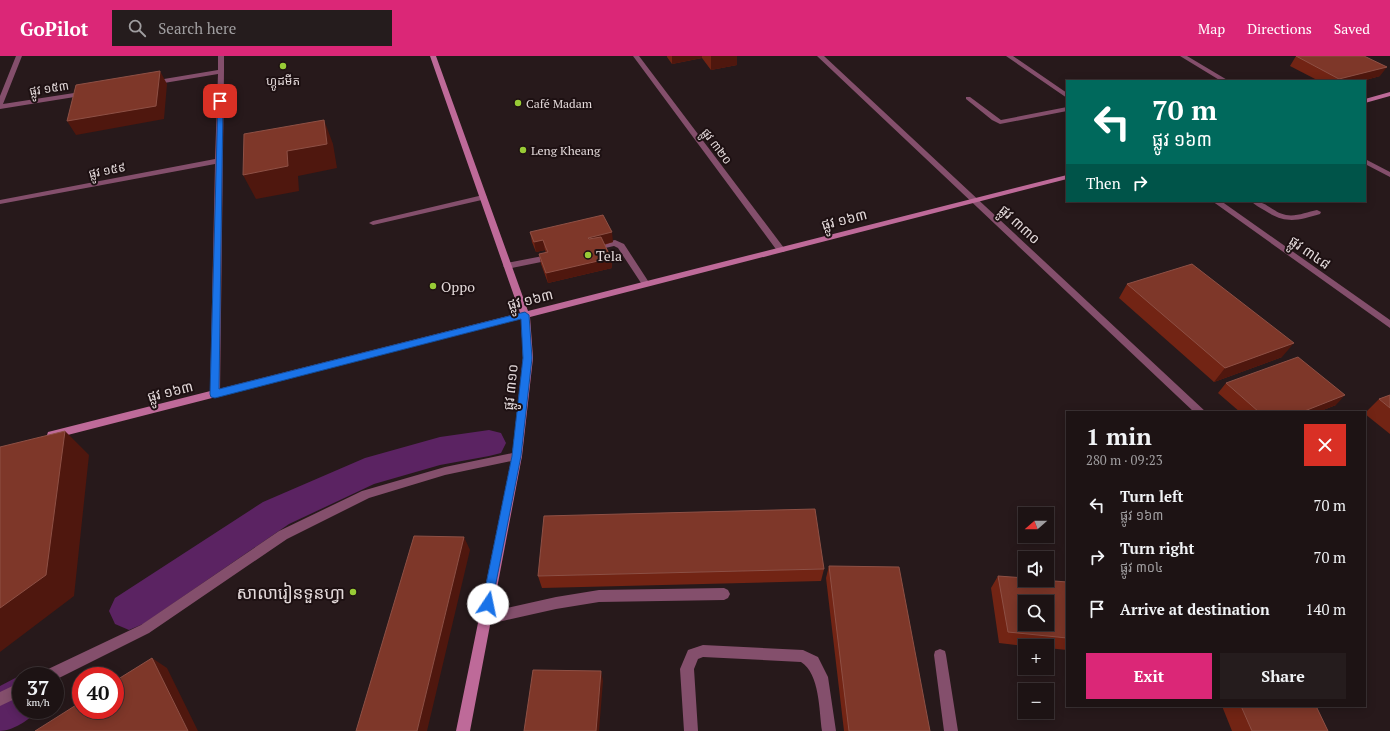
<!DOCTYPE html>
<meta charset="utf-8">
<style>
:root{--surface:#1d1314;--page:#251c1d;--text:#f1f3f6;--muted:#a09ea0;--line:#3b3234;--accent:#db2777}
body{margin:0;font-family:"PT Serif","Noto Sans Khmer",serif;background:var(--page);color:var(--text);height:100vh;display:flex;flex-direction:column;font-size:15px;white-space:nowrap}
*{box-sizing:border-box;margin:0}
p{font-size:13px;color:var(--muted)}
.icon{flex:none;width:22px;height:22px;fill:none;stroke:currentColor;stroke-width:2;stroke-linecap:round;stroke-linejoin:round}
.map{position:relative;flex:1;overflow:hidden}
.sheet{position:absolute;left:1066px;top:355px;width:300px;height:296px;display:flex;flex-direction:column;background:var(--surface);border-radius:0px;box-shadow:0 2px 10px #0003,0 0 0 1px var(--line)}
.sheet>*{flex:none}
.banner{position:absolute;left:1066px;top:24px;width:300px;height:122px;border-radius:0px;box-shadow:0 2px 10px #0003,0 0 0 1px var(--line);background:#00695c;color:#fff;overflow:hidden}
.needle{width:26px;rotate:250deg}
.controls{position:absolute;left:1018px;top:451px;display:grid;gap:8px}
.controls a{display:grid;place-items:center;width:36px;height:36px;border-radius:0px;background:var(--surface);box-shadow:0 2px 10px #0003,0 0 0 1px var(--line);font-size:20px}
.speed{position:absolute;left:12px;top:611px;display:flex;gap:8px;font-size:20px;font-weight:700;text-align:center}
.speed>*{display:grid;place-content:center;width:52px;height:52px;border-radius:50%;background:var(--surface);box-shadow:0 2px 10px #0003,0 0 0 1px var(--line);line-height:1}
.speed small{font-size:10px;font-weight:400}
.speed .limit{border:6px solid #d22;background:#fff;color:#111}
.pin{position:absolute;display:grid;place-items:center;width:34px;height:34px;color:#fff;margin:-17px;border-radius:8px;box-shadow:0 2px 6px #0006}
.me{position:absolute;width:44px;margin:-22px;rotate:11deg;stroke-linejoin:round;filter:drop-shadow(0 0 3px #0008)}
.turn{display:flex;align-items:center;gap:14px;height:84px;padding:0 20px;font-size:18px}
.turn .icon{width:52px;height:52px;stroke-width:2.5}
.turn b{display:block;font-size:28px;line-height:34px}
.then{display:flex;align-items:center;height:38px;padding:0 20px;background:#0003;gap:8px;font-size:15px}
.round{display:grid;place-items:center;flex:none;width:42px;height:42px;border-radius:0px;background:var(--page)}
.head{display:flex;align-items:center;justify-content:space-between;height:68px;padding:0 20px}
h1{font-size:24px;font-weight:600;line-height:30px}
.primary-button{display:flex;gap:8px;margin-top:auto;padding:8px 20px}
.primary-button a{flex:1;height:46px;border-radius:0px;background:var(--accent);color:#fff;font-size:16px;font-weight:600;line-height:46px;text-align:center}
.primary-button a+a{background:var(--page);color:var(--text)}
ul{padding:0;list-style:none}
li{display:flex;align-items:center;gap:12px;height:52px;padding:0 20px}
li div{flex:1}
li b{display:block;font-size:15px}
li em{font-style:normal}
header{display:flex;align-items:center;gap:24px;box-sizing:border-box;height:56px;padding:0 20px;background:var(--accent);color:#fff}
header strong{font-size:19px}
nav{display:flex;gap:22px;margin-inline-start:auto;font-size:14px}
.search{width:280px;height:36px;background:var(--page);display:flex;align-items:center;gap:10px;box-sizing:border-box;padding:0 14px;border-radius:0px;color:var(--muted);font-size:15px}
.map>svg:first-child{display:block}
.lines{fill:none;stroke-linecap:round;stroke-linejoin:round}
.canal{fill:#5b2362;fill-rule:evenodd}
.lane{fill:#844f6c;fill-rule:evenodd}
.street{fill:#844f6c;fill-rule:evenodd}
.secondary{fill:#be6a99;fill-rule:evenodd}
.wall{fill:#722414}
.shaded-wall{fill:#4f170e}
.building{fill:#7e3729;stroke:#8e5045;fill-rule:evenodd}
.route{fill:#1a73e8;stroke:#114b97}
.poi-dot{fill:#98cb36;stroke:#1d1012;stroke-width:1.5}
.labels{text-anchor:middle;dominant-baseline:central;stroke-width:4;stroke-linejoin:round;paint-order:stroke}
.far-poi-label{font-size:12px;fill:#e3d9da;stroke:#1d1012;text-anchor:start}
.far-street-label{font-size:12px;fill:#e3d9da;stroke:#1d1012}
.street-label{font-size:14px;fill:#e3d9da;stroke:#1d1012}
.poi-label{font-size:14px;fill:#e3d9da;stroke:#1d1012;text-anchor:start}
.near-poi-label{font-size:17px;fill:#e3d9da;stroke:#1d1012;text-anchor:end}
</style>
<header>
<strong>GoPilot</strong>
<div class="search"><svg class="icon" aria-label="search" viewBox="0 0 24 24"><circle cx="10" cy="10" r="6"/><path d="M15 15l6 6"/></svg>Search here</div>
<nav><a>Map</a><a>Directions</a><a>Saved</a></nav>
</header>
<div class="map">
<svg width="1390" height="675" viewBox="0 0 1390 675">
<rect width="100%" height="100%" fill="#27191b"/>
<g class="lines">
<!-- canal -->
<path class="canal" d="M 489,374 L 501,377 L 506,387 L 501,397 L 489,400 L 440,409 L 374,428 L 289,468 L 143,568 L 129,574 L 115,568 L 109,555 L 115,542 L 263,446 L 365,402 L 440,381 Z
M 21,619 L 22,620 L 21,620 L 21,654 L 37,654 C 31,664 11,675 0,675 L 0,630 Z"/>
<!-- lane -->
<path class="lane" d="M 483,139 L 487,141 L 486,143 L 373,169 L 369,167 L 373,165 Z
M 1251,145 C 1268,145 1271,156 1286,159 C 1296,161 1307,156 1317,154 L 1321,156 L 1320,158 C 1297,165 1285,168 1264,154 C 1259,151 1255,149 1251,145 Z
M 615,184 L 624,188 L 650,228 L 649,230 L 643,230 L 618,192 L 614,190 L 592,195 L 588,192 L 589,190 Z
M 548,199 L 552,202 L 551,204 L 507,213 L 503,210 L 507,207 Z
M 517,396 L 521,397 L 522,400 L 521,403 L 445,419 L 369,442 L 287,483 L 149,577 L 55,624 L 55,620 L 42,620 L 44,615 L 141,569 L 279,475 L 362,435 L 445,411 Z
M 724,532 L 728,534 L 730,538 L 728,542 L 724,544 L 599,546 L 556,553 L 485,569 L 481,567 L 479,563 L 481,559 L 485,557 L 556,541 L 599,534 Z
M 703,589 L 803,594 L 818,601 L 828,621 L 836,675 L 822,675 C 819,655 820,618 801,606 L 703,601 L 698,603 L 694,613 L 698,675 L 684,675 L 680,613 L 688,594 Z
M 940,593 L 945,595 L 946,599 L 958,675 L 944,675 L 934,599 L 935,595 Z
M 21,626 L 21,640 L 0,650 L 0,636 Z"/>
<!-- street -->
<path class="street" d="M 16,0 L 22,0 L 3,48 L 87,35 L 90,37 L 87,39 L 0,53 L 0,40 Z
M 218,0 L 224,0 L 224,15 L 220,338 L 219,341 L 211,341 L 210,338 L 215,108 L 0,148 L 0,144 L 215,103 L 218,18 L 152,29 L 149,27 L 152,25 L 218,14 Z
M 633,0 L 639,0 L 784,192 L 785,194 L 784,196 L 778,196 Z
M 817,0 L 824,0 L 1206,356 L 1194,356 Z
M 1006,0 L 1013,0 L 1067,37 L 1067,42 Z
M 1180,0 L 1187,0 L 1229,25 L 1221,25 Z
M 966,41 L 970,41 L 1001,64 L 1067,51 L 1067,55 L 1000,68 L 992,64 L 966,43 Z
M 1365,103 L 1390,116 L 1390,121 L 1365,108 Z
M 1212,145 L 1221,145 L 1390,264 L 1390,272 Z"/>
<!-- secondary -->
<path class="secondary" d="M 430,0 L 436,0 L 528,255 L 1067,119 L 1067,123 L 530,261 L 533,302 L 522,400 L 470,675 L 456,675 L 512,400 L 523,302 L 521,263 L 52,383 L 48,382 L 47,379 L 48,376 L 52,375 L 520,257 Z
M 1390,36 L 1390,40 L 1365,47 L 1365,43 Z"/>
</g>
<!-- wall -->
<path class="wall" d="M 667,0 L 737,0 L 737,9 L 711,14 L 702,2 L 672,8 L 667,1 Z
M 1296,0 L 1380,20 L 1362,25 L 1319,25 L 1290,10 Z
M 530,176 L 613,186 L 604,189 L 611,202 L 612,212 L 548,227 L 541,208 L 539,198 L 546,197 L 545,194 L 536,196 L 532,186 Z
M 1127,228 L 1282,301 L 1214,326 L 1119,242 Z
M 1226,327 L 1336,349 L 1318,356 L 1240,356 L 1218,337 Z
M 1390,339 L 1390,378 L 1365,358 L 1365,357 L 1379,343 Z
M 829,510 L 930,675 L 844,675 L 826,522 Z
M 824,513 L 821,525 L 542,532 L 538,520 Z
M 998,520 L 1067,526 L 1067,594 L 1047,592 L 1047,590 L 1025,590 L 999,587 L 991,532 Z
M 1222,650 L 1316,650 L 1328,675 L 1232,675 Z"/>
<!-- shaded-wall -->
<path class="shaded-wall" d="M 672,0 L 702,0 L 702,2 L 672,8 Z
M 711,0 L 737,0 L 737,9 L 711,14 Z
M 1387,11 L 1380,20 L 1362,25 L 1338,25 L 1339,23 Z
M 160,15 L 167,28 L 164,63 L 76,79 L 67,65 Z
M 324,64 L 333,88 L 337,112 L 298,120 L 299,135 L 256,143 L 243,119 L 287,95 Z
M 612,176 L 613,186 L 590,192 L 588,182 Z
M 543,184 L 545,194 L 536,196 L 534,186 Z
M 611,202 L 612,212 L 548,227 L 546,217 Z
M 1294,287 L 1282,301 L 1214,326 L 1225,312 Z
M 1345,339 L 1336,349 L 1318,356 L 1302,356 Z
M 65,375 L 89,399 L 74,540 L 0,596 L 0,552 Z
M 464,481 L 470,494 L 427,675 L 417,675 Z
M 152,602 L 167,612 L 198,675 L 188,675 Z
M 601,615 L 603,625 L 599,675 L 596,675 Z"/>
<!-- building -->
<path class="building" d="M 1296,0 L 1364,0 L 1387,11 L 1339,23 Z
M 160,15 L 156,50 L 67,65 L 76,29 Z
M 324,64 L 327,88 L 287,95 L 288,110 L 243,119 L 244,78 Z
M 603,159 L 612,176 L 588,182 L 589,183 L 601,181 L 611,202 L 546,217 L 539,198 L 548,196 L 546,192 L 543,184 L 534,186 L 530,176 Z
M 1192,208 L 1294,287 L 1225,312 L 1127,228 Z
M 1298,301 L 1345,339 L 1302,356 L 1259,356 L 1226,327 Z
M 1390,339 L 1390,352 L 1379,343 Z
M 65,375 L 46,519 L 0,552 L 0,391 Z
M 815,453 L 824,513 L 538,520 L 544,460 Z
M 414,480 L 464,481 L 417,675 L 356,675 Z
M 829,510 L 899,511 L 930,675 L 849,675 Z
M 998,520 L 1025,522 L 1025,524 L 1042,524 L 1067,526 L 1067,582 L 1008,576 ZM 1025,546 L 1047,546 L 1047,568 L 1025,568 Z
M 152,602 L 188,675 L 35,675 L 81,646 L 81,654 L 115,654 L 115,625 Z
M 533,614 L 601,615 L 596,675 L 524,675 Z
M 1241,650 L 1316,650 L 1328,675 L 1252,675 Z"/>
<!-- route -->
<path class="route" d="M 218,44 L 223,45 L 219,333 L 525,256 L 529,259 L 532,302 L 521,400 L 491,552 L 488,553 L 484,552 L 482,548 L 512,400 L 523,302 L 521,263 L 215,342 L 211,341 L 210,338 Z"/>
<!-- markers -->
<g class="poi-dot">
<circle cx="283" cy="10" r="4"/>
<circle cx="518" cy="47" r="4"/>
<circle cx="523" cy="94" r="4"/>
<circle cx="588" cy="199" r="4"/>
<circle cx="433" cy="230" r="4"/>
<circle cx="353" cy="536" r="4"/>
</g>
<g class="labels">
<!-- far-poi labels -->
<g class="far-poi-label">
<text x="283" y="24" text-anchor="middle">ហ្គូដមីត</text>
<text x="526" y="47">Café Madam</text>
<text x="531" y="94">Leng Kheang</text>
</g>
<!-- far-street labels -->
<g class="far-street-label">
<text transform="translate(49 32) rotate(-9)">ផ្លូវ ១៥៣</text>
<text transform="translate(717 90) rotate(53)">ផ្លូវ ៣២០</text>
<text transform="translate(107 114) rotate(-11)">ផ្លូវ ១៥៩</text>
</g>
<!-- street labels -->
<g class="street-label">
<text transform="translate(844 163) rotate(-14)">ផ្លូវ ១៦៣</text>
<text transform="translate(1020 168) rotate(43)">ផ្លូវ ៣៣០</text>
<text transform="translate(1310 196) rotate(35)">ផ្លូវ ៣៤៨</text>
<text transform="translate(530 243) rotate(-14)">ផ្លូវ ១៦៣</text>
<text transform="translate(510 331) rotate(-84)">ផ្លូវ ៣១០</text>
<text transform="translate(170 335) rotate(-14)">ផ្លូវ ១៦៣</text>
</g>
<!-- poi labels -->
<g class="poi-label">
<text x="596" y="199">Tela</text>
<text x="441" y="230">Oppo</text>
</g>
<!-- near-poi labels -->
<g class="near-poi-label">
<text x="345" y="536">សាលារៀនទួនហ្វា</text>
</g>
</g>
</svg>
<div class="controls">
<a><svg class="needle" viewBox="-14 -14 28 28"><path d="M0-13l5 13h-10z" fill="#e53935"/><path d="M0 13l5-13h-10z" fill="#a09ea0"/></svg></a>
<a><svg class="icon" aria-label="sound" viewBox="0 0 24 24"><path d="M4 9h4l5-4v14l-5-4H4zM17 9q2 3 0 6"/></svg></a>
<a><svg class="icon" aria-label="search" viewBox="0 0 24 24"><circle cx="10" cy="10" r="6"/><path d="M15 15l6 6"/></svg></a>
<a>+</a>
<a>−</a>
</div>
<div class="speed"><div>37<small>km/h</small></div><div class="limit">40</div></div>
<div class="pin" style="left:220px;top:45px;background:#d93025"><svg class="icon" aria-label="arrive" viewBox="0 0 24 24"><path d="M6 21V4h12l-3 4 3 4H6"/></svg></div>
<svg class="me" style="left:488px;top:548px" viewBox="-20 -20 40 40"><circle r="19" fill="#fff"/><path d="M0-13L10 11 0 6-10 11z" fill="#1a73e8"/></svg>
<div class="banner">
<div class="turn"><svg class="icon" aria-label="left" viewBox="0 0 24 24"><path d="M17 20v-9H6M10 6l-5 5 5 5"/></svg><div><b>70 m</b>ផ្លូវ ១៦៣</div></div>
<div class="then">Then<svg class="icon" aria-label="right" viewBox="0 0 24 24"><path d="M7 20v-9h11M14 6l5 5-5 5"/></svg></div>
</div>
<section class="sheet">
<div class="head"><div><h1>1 min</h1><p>280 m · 09:23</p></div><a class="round" style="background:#d93025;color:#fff"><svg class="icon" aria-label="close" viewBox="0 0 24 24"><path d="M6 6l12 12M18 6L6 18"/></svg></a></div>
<ul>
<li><svg class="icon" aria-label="left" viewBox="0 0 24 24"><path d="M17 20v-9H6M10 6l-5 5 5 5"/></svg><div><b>Turn left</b><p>ផ្លូវ ១៦៣</p></div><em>70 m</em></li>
<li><svg class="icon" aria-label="right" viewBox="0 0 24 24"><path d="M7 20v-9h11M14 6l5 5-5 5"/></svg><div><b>Turn right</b><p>ផ្លូវ ៣០៤</p></div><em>70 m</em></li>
<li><svg class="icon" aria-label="arrive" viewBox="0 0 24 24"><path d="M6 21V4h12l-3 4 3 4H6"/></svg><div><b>Arrive at destination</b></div><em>140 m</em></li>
</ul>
<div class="primary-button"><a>Exit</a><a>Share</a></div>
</section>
</div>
